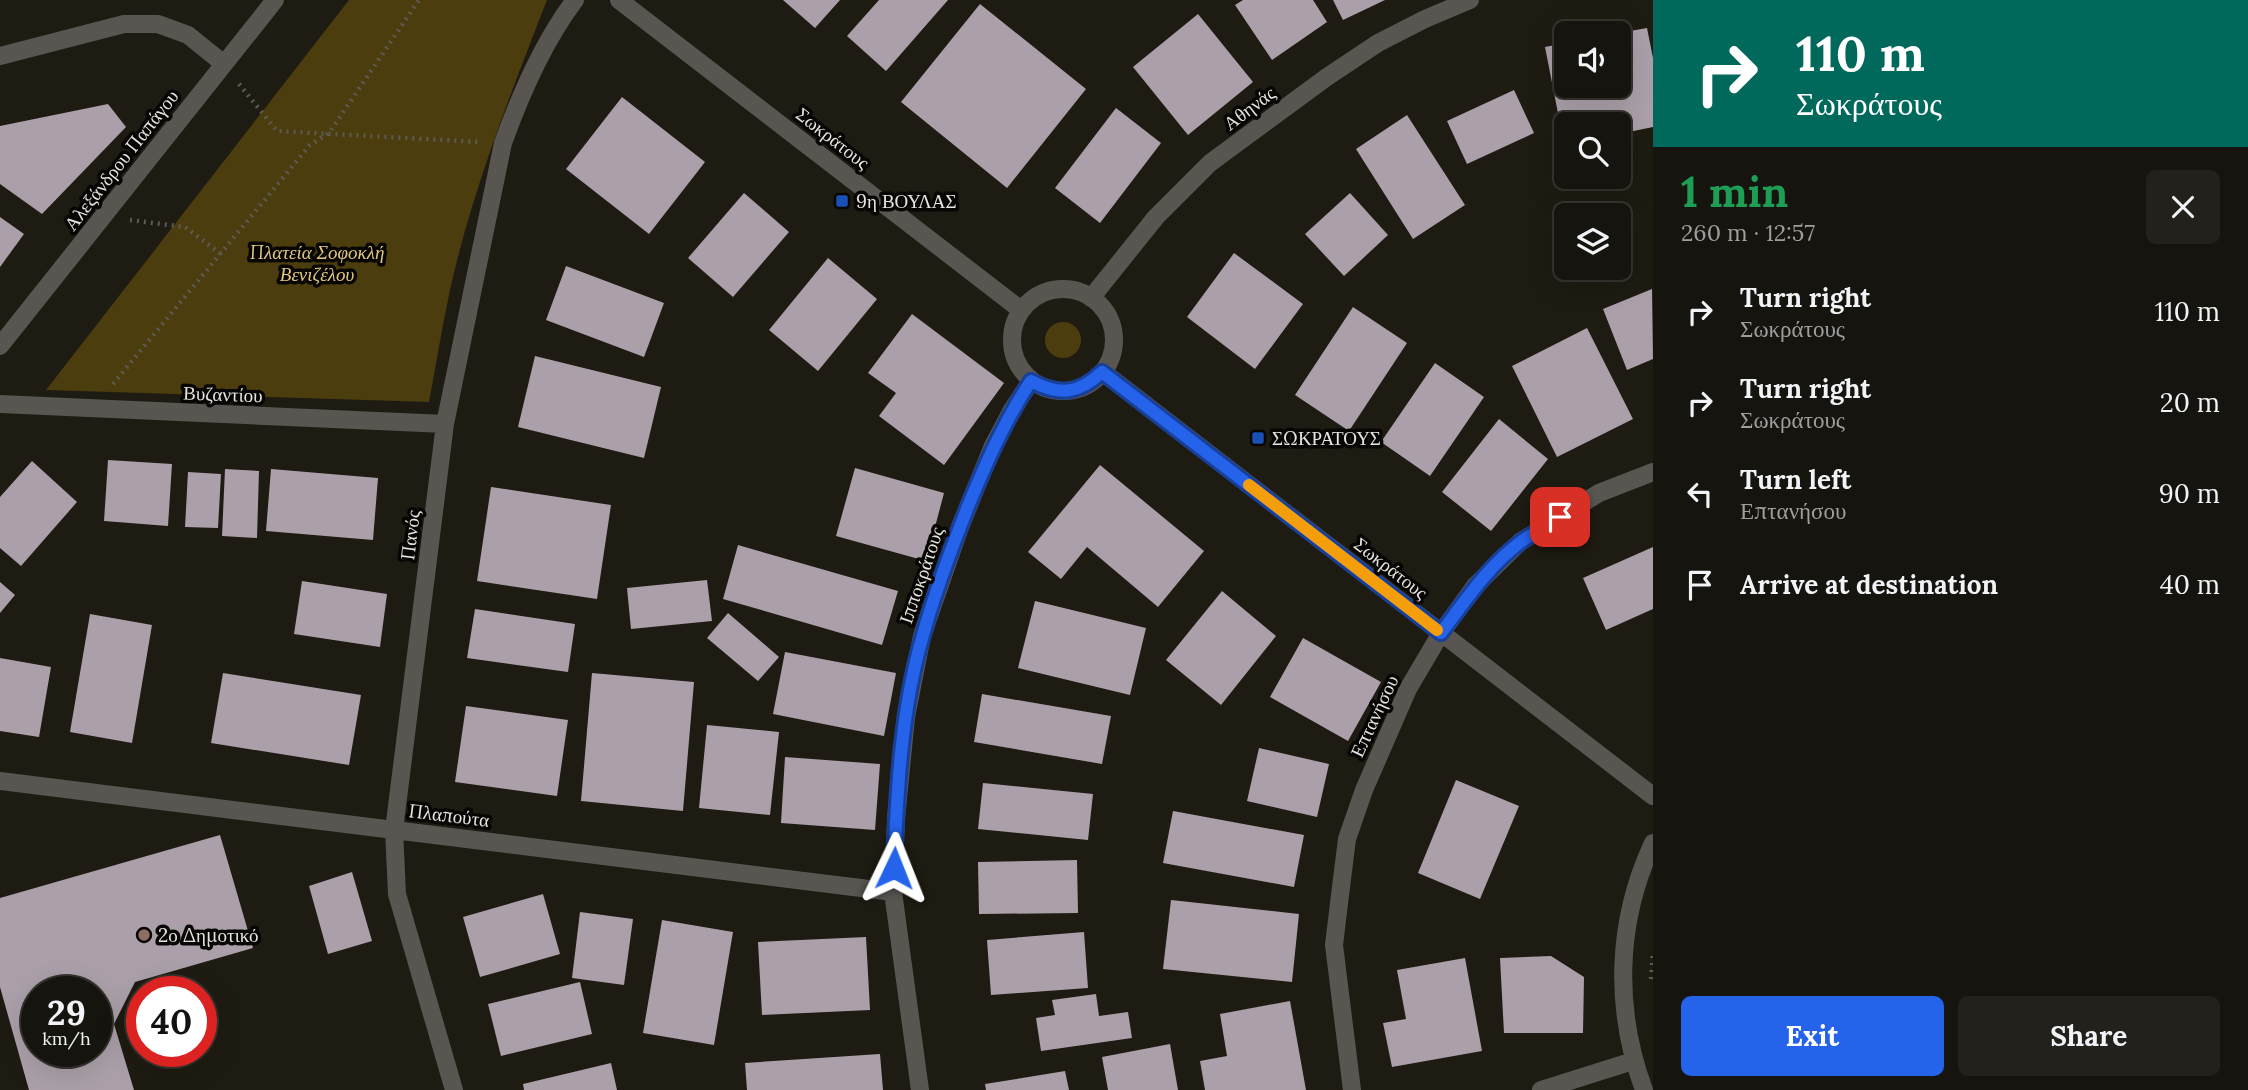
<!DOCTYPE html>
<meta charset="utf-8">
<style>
:root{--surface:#16140e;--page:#23211c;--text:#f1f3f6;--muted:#9e9e9e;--line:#35332e;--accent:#2563eb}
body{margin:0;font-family:Lora,serif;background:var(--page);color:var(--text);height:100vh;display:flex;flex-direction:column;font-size:26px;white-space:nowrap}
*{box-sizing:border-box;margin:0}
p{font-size:23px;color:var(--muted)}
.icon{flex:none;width:38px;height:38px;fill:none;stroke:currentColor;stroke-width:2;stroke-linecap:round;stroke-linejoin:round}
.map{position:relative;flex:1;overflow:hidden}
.details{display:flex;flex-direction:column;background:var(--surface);width:595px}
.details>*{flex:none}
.banner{background:#00695c;color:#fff;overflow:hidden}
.buttons{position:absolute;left:1554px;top:21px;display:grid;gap:14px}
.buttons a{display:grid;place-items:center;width:77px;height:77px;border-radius:10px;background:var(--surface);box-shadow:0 7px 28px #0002,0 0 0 2px var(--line);font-size:35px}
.speed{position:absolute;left:21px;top:976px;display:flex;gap:14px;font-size:35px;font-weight:700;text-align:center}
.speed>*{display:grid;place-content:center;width:91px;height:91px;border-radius:50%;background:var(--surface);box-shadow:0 7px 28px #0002,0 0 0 2px var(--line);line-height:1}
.speed small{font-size:18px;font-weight:400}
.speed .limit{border:10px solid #d22;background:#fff;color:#111}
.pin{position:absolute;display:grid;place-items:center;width:60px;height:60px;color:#fff;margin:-30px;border-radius:14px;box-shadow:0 4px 10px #0006}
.me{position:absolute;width:77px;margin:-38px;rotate:2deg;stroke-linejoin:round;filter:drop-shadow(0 0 5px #0008)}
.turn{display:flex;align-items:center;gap:24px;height:147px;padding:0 28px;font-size:32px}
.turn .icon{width:91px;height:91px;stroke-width:2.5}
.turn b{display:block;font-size:49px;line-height:60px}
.round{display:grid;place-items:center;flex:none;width:74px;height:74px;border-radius:10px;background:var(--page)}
.head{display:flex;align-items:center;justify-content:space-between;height:119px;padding:0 28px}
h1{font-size:42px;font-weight:700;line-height:52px;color:#1e9e55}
.cta{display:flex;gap:14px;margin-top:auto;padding:14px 28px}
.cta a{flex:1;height:80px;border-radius:10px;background:var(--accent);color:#fff;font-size:28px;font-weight:700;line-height:80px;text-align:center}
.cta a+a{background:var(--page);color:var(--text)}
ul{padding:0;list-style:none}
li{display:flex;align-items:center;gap:21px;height:91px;padding:0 28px}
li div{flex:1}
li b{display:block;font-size:26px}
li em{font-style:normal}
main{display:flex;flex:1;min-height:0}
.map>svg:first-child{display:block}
.green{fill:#4c3d0f}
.building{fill:#aba0a9;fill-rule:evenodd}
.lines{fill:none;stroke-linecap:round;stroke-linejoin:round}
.path{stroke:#5d5a52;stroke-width:4.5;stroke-dasharray:2 5;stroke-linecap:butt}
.minor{stroke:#595652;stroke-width:18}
.route-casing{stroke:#184099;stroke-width:18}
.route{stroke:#2563eb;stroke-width:12}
.slow{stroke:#f59e0b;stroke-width:12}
.transit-dot{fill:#1a4fb4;stroke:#070604;stroke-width:2.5}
.education-dot{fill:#8d6e63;stroke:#070604;stroke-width:2.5}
.labels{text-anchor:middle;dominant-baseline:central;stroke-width:7;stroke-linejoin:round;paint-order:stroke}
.street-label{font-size:19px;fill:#e6e4de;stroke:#070604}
.poi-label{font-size:19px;fill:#e6e4de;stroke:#070604;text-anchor:start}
.park-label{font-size:19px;font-style:italic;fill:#e1c67e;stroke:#070604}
</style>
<main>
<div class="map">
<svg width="1653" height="1090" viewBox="0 0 1653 1090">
<rect width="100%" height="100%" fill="#1e1b12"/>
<!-- green -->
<path class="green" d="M 349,0 L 547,0 C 510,95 472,191 450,290 C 442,327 436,365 429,402 L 46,390 Z
M1045 340a18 18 0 1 1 36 0a18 18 0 1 1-36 0Z"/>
<!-- building -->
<path class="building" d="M 783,0 L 840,0 L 815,28 Z
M 879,0 L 948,0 L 886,71 L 847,36 Z
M 1243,0 L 1313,0 L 1327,22 L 1272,60 L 1235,5 Z
M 1333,0 L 1385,0 L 1343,20 Z
M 980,4 L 1086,89 L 1007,188 L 901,102 Z
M 1198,14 L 1253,82 L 1188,135 L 1133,67 Z
M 1647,28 L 1653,58 L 1653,127 L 1619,134 L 1619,124 L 1566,124 L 1566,144 L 1564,144 L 1545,47 L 1566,43 L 1566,86 L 1619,86 L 1619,33 Z
M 1514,90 L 1534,133 L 1467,164 L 1447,121 Z
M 622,97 L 705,162 L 649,234 L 566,169 Z
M 108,104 L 126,127 L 42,214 L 0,184 L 0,126 Z
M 1116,108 L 1161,143 L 1100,223 L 1055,188 Z
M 1407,115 L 1465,205 L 1413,239 L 1356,149 Z
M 744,193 L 789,232 L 733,297 L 688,258 Z
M 1350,193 L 1388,235 L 1344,276 L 1305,234 Z
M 0,217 L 24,234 L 0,267 Z
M 1234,253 L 1303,304 L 1255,369 L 1187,317 Z
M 828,258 L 877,299 L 818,371 L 769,330 Z
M 566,266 L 664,303 L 644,357 L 546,320 Z
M 1652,289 L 1653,359 L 1627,370 L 1603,309 Z
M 1353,307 L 1407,343 L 1349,431 L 1295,395 Z
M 912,314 L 1004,383 L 944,465 L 879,416 L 896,393 L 868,373 Z
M 1587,328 L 1633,419 L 1557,457 L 1512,366 Z
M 535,356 L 661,387 L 644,458 L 518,427 Z
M 1435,363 L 1484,397 L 1430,476 L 1381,442 Z
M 1499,419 L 1548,459 L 1491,531 L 1442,492 Z
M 108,460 L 172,464 L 168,526 L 104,521 Z
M 32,461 L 77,502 L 21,566 L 0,548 L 0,497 Z
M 1100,465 L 1204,551 L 1158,607 L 1087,547 L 1061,579 L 1028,552 Z
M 855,468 L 944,493 L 926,561 L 836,536 Z
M 225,469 L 259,471 L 257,538 L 222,536 Z
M 271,469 L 378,478 L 373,540 L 266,531 Z
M 188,472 L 221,474 L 218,528 L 185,527 Z
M 491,487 L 611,505 L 597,599 L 477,581 Z
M 738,545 L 898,591 L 882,645 L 723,599 Z
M 1653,547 L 1653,609 L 1606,630 L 1583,578 Z
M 707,580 L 712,621 L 631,629 L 627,588 Z
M 302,581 L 387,594 L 380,647 L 294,634 Z
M 0,582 L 15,595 L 0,613 Z
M 1222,591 L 1276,636 L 1221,705 L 1166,660 Z
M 1035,601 L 1146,628 L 1130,695 L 1018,668 Z
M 475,609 L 575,624 L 568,672 L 467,658 Z
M 728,613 L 779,657 L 758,681 L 707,638 Z
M 90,614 L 152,625 L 132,743 L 70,732 Z
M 1303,638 L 1381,682 L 1348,741 L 1270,697 Z
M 785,652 L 896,673 L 884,736 L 773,714 Z
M 0,658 L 51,667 L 39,737 L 0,731 Z
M 223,673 L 361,695 L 349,765 L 211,743 Z
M 592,673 L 694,682 L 683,811 L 581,801 Z
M 982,694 L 1111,716 L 1102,764 L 974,742 Z
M 466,706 L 568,720 L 557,796 L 455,782 Z
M 707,725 L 779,732 L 770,815 L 699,808 Z
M 1259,748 L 1329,764 L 1317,817 L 1247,801 Z
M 785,757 L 880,764 L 875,830 L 781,823 Z
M 1456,780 L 1519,806 L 1480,899 L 1418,873 Z
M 983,783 L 1093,794 L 1088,840 L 978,829 Z
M 1173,811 L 1304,835 L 1294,887 L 1163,863 Z
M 220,835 L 253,948 L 135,982 L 114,1024 L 134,1090 L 29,1090 L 0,987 L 0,898 ZM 37,992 L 96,992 L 96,1052 L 37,1052 Z
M 1077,860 L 1078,913 L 979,914 L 978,862 Z
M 352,872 L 372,941 L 328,954 L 309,886 Z
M 543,894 L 560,954 L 480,977 L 463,917 Z
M 1171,900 L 1299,914 L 1292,982 L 1163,969 Z
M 580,912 L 633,919 L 624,985 L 572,978 Z
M 662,920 L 733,932 L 714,1045 L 643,1033 Z
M 1084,932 L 1088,988 L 991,995 L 987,940 Z
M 866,937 L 870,1010 L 762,1015 L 758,942 Z
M 1551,956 L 1584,977 L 1583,1033 L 1504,1033 L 1500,958 Z
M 1465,958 L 1482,1051 L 1392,1067 L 1383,1023 L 1406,1019 L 1397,970 Z
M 580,982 L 592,1034 L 501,1056 L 488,1004 Z
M 1096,994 L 1099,1016 L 1128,1012 L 1132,1038 L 1041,1051 L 1036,1018 L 1055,1015 L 1052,1000 Z
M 1290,1001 L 1306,1090 L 1205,1090 L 1200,1061 L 1227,1056 L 1220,1014 Z
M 1170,1044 L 1178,1090 L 1108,1090 L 1102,1057 Z
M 880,1054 L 883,1090 L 747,1090 L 745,1063 Z
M 611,1063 L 617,1090 L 524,1090 L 523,1084 Z
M 1065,1071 L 1069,1090 L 986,1090 L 985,1084 Z"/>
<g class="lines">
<!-- path -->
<path class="path" d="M 239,84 L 277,131 L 481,142
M 130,220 L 185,227 L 221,254
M 113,384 L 310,145 L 329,133 L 419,0
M 1651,979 L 1653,952"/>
<!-- minor -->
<path class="minor" d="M 619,0 L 1021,310
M 0,56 L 124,24 L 158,24 L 188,35 L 224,64
M1012 340a51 51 0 1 1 102 0a51 51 0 1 1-102 0Z
M 1091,298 L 1156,217 L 1210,163 L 1327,77 L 1378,43 L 1425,19 L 1470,0
M 0,346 L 275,0
M 1103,372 L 1653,796
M 0,404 L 445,424
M 0,781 L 893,892
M 454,1090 L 397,894 L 394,830 L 445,424 L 503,143 C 521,93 543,42 575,0
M 920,1090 L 893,892 L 896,819 L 906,717 L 922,636 L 960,527 L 993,446 L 1012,410 L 1031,381
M 1352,1090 L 1334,945 L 1340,895 L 1347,839 L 1364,790 L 1408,689 L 1441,633 L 1475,586 L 1520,542 L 1599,493 L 1653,472
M 1541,1090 L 1633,1061
M 1644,1090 C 1614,1009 1616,922 1653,843"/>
</g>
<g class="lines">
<defs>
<path id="route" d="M 894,868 C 897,791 901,709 923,635 C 935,591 952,547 969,504 C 987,461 1005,420 1031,381 C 1059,396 1079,394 1102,372 L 1441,633 C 1465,601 1489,565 1522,541 C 1534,533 1547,525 1560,517"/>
</defs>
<!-- route casing -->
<use href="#route" class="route-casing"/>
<!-- route -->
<use href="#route" class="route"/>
<!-- slow -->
<path class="slow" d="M 1249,485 L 1437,630"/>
</g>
<!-- markers -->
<g class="transit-dot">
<rect x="835" y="194" width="14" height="14" rx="3.5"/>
<rect x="1251" y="431" width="14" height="14" rx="3.5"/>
</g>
<circle class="education-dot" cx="144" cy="935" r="7"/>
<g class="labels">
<!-- street labels -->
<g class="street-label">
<text transform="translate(1249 108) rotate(-37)">Αθηνάς</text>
<text transform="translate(833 138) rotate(38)">Σωκράτους</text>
<text transform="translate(121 160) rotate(-52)">Αλεξάνδρου Παπάγου</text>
<text transform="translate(223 394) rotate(2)">Βυζαντίου</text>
<text transform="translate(410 535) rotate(-83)">Πανός</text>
<text transform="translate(1391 568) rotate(38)">Σωκράτους</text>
<text transform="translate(921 575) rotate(-71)">Ιπποκράτους</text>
<text transform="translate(1374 716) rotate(-65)">Επτανήσου</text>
<text transform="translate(449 815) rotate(7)">Πλαπούτα</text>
</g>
<!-- poi labels -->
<g class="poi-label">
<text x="856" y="201">9η ΒΟΥΛΑΣ</text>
<text x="1272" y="438">ΣΩΚΡΑΤΟΥΣ</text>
<text x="158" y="935">2ο Δημοτικό</text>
</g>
<!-- park labels -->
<g class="park-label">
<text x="317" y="252">Πλατεία Σοφοκλή<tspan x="317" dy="22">Βενιζέλου</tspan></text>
</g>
</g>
</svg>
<div class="buttons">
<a><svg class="icon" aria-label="sound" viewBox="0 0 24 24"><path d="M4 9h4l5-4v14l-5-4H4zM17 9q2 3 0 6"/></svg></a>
<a><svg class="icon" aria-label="search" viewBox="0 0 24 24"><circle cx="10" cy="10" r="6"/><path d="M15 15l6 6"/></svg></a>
<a><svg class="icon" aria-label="layers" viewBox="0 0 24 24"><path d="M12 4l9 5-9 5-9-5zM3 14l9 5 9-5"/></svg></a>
</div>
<div class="speed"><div>29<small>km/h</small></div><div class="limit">40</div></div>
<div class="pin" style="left:1560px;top:517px;background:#d93025"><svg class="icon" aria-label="arrive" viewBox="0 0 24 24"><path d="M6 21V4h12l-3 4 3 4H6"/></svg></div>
<svg class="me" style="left:894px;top:868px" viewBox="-20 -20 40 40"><path d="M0-17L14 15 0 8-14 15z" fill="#2563eb" stroke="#fff" stroke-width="4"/></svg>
</div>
<section class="details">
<div class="banner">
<div class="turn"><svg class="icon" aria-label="right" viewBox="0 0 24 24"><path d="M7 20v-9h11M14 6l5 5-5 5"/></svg><div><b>110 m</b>Σωκράτους</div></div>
</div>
<div class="head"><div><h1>1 min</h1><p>260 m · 12:57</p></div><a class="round"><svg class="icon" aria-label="close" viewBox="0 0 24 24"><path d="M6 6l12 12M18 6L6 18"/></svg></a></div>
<ul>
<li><svg class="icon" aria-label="right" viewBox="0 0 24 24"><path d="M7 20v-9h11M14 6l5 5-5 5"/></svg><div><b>Turn right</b><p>Σωκράτους</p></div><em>110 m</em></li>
<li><svg class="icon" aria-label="right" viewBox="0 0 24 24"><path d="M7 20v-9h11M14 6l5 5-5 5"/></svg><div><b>Turn right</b><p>Σωκράτους</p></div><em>20 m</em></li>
<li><svg class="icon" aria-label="left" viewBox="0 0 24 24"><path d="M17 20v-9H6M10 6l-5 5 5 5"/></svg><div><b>Turn left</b><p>Επτανήσου</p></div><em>90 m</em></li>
<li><svg class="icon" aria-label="arrive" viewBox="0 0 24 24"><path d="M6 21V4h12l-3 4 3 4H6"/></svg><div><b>Arrive at destination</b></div><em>40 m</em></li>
</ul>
<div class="cta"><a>Exit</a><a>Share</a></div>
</section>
</main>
